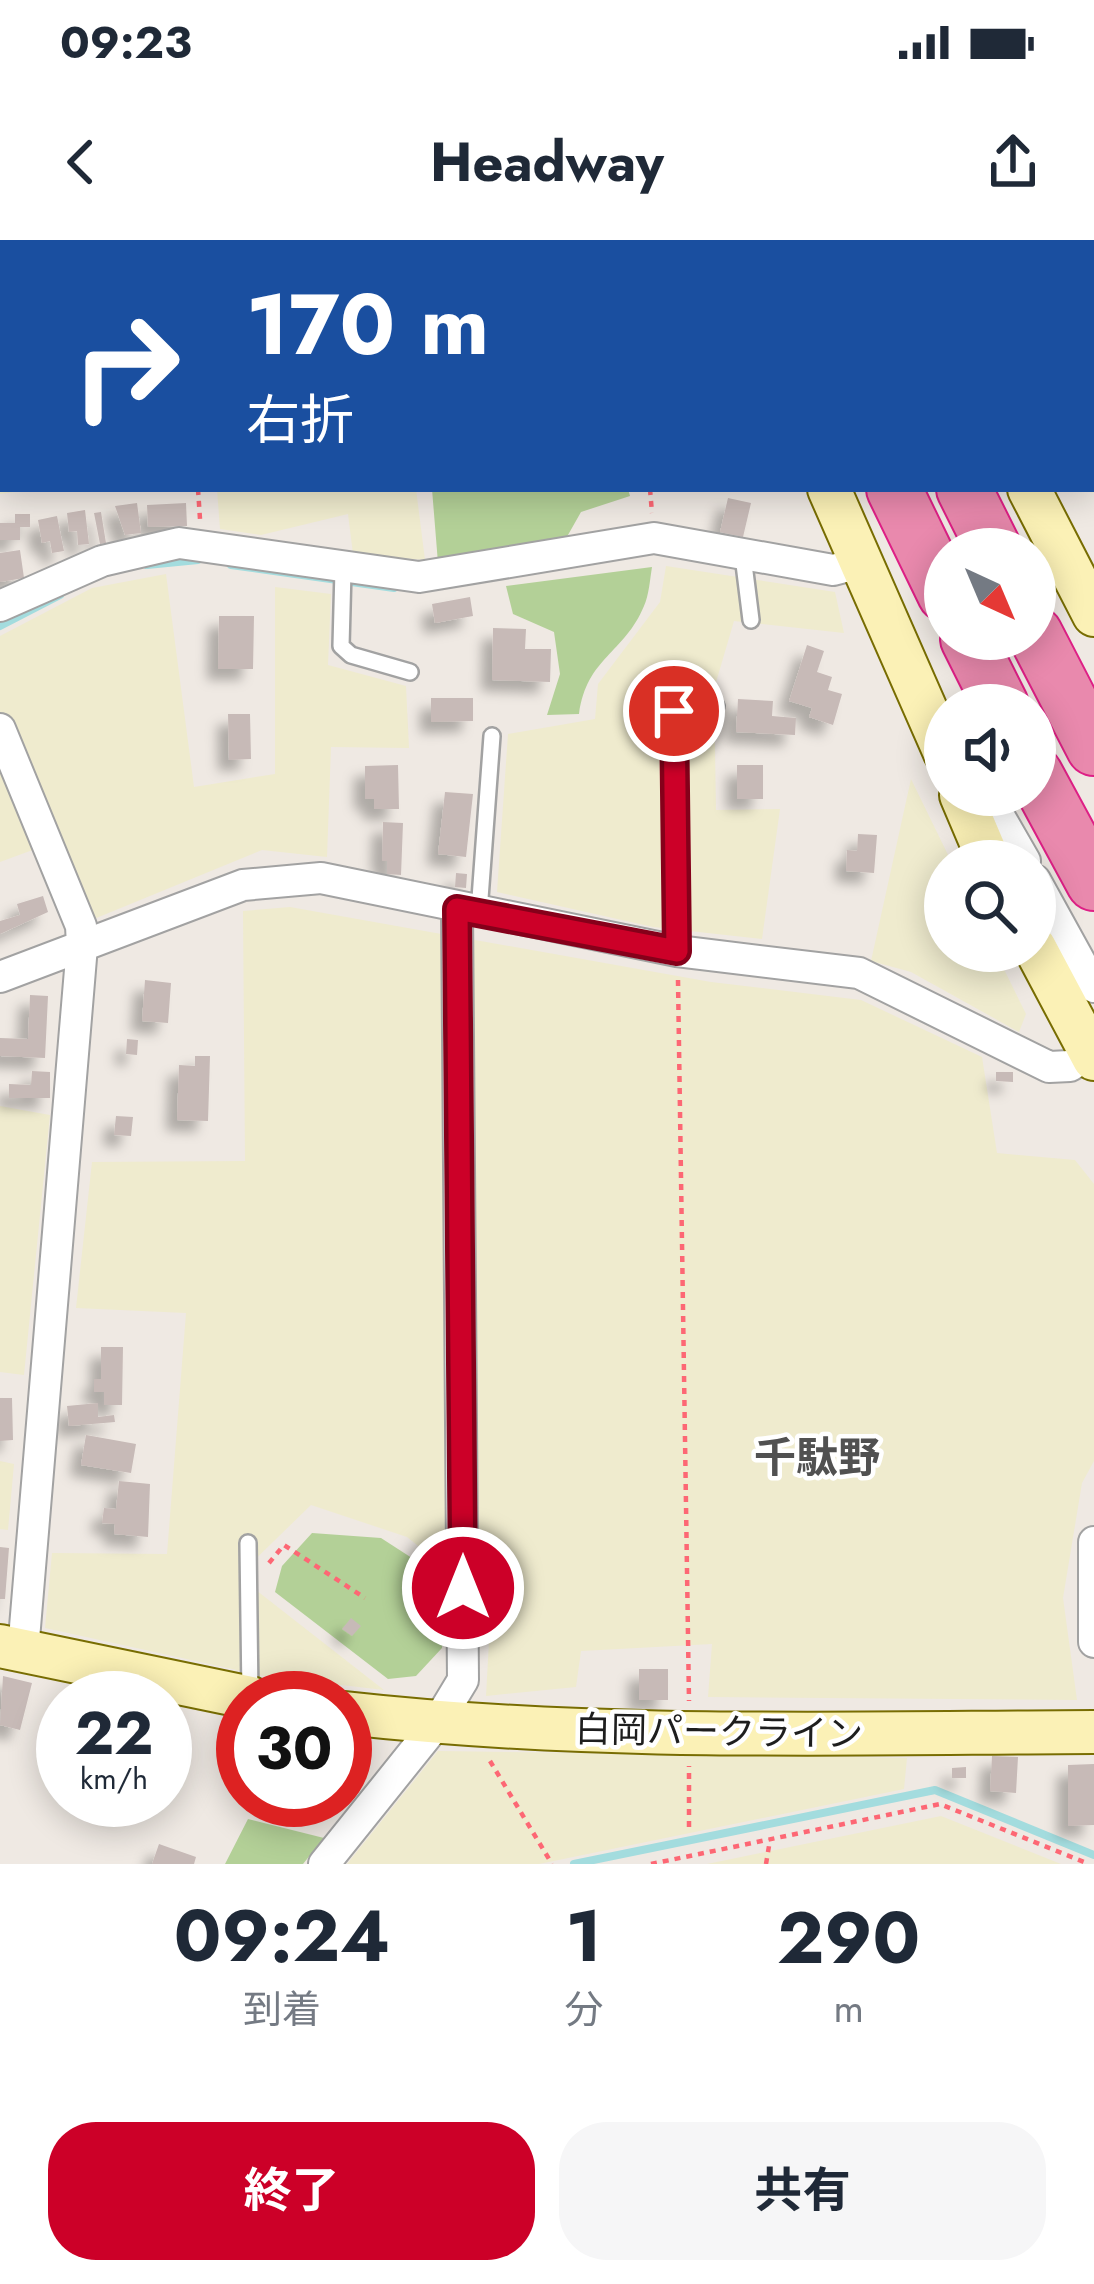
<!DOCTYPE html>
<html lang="ja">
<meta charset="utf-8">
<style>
:root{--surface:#fff;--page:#f6f6f7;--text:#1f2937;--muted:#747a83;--accent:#cc0028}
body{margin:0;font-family:Jost,"Noto Sans JP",sans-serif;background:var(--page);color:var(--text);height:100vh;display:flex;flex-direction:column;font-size:45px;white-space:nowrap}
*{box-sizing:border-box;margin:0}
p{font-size:39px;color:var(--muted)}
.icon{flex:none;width:66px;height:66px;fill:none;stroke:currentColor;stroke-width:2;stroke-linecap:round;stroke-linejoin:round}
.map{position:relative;height:1624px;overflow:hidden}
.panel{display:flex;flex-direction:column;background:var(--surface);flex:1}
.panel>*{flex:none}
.hud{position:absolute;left:0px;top:0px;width:1095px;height:252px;box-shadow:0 6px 30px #0003;background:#1a4fa0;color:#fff;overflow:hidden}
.needle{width:78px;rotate:136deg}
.tools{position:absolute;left:924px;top:288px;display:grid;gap:24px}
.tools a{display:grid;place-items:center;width:132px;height:132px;border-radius:50%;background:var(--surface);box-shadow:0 6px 30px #0003;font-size:60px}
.speed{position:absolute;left:36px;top:1431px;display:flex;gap:24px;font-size:60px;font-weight:700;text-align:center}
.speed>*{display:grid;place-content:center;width:156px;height:156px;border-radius:50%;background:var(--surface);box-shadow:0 6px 30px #0003;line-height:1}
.speed small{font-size:30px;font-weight:400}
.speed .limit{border:18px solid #d22;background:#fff;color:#111}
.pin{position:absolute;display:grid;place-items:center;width:102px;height:102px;color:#fff;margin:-51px;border:6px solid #fff;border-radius:50%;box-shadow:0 3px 12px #0007}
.me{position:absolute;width:132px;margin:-66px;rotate:0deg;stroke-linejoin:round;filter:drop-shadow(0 0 9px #0008)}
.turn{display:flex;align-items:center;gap:42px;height:252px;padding:0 48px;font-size:54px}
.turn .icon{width:156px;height:156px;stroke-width:2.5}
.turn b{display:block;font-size:84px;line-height:102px}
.eta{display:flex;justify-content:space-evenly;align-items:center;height:204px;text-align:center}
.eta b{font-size:72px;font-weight:700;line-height:84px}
.cta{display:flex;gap:24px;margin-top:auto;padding:24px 48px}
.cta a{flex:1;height:138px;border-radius:48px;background:var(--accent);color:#fff;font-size:48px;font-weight:700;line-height:138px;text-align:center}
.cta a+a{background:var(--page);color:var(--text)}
.status{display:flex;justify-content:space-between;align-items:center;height:84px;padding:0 60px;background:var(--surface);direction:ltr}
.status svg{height:33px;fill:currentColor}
header{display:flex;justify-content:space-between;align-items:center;height:156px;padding:0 48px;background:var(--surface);font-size:54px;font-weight:700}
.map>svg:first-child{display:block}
.farmland{fill:#efebce}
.forest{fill:#b3d097}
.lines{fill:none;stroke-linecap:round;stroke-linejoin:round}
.stream{stroke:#a3dcde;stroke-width:8}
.building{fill:#c7bab7;filter:url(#shadow)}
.lane-casing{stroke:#a2a2a2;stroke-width:20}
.street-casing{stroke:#a2a2a2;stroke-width:34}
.secondary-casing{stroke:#786d02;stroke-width:46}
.highway-casing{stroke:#de2086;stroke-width:58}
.path{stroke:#fd6774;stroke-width:4.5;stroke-dasharray:6 6;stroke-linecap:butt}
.lane{stroke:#fff;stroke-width:15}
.street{stroke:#fff;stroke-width:30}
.secondary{stroke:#fbf1b6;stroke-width:42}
.highway{stroke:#e989ad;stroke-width:54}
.route-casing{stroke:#85001a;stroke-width:30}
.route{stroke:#cc0028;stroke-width:21}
.labels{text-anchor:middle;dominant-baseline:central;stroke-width:9;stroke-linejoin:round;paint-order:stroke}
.street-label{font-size:36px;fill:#1e1e1e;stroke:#fff}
.quarter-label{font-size:42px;font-weight:bold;fill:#515151;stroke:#fff}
</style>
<div class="status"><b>09:23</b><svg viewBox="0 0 49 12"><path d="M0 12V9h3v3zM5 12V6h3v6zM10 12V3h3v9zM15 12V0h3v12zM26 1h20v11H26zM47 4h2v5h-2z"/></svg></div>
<header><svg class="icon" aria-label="back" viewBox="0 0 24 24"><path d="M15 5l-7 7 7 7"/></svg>Headway<svg class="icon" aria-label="share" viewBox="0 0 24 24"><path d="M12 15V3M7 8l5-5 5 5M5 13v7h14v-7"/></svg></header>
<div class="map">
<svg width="1094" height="1624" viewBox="0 0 1094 1624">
<defs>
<filter id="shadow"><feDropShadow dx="-11" dy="11" stdDeviation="6" flood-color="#0004"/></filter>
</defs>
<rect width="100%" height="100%" fill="#efe9e3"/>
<!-- farmland -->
<path class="farmland" d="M 0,0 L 677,0 L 679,3 L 3,3 L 3,249 L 36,249 L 0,254 Z
M 972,0 L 1094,0 L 1094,253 L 1076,249 L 1092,249 L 1092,3 Z
M 217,249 L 416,249 L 425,320 L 353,314 L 348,274 L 261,295 L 220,289 Z
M 666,326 L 835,352 L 844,393 L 734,381 L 714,449 L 716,570 L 780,569 L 762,699 L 653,687 L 497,652 L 508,494 L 595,479 L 598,444 L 660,362 Z
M 166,334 L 194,547 L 275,534 L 275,347 L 331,354 L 328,425 L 406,446 L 409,508 L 331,507 L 327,617 L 262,610 L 89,681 L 57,601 L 0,622 L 0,396 L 92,348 Z
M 911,539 L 951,621 L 945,621 L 945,711 L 995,711 L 1026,774 L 1019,792 L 911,732 L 871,721 Z
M 290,667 L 711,742 L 861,760 L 982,817 L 997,913 L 1075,920 L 1094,944 L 1094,1221 L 1082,1243 L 1063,1358 L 1077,1460 L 708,1457 L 712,1404 L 581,1411 L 576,1447 L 486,1456 L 491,1364 L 407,1297 L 311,1265 L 238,1336 L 384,1450 L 264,1436 L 45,1388 L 52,1313 L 167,1314 L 186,1073 L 76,1068 L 92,922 L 245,921 L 243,671 Z
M 0,866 L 50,875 L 24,1135 L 0,1132 Z
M 0,1221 L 14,1224 L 8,1290 L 0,1289 Z
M 438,1511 L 907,1518 L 904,1549 L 539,1624 L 347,1624 Z
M 941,1576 L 1061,1624 L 707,1624 Z"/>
<!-- forest -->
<path class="forest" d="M 432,249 L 628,249 L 630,256 L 581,272 L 564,302 L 438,323 Z
M 652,327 C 650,339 649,355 644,366 C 624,414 587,417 579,474 L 547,475 L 560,434 L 554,392 L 513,374 L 506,346 Z
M 312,1293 L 381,1298 L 432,1331 L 447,1362 L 442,1408 L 416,1436 L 388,1439 L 275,1352 L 282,1326 Z
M 248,1579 L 324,1598 L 303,1624 L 225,1624 Z"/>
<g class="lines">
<!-- stream -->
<path class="stream" d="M 147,325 L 198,320
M 231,325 L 394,348
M 0,386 L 60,355
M 574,1624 L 935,1550 L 1094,1615"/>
</g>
<!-- building -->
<path class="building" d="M 728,258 L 751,263 L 743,297 L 720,292 Z
M 137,263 L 141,293 L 125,295 L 115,266 Z
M 186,263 L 187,286 L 148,287 L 147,265 Z
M 85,270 L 89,304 L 78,305 L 77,291 L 69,292 L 67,273 Z
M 101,272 L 106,303 L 100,304 L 94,273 Z
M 15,274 L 30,274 L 30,287 L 20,287 L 20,300 L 0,300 L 0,283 L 15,283 Z
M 57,276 L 64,311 L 52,313 L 50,301 L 42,303 L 38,280 Z
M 20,310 L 24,338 L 0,342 L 0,313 Z
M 470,357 L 473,376 L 435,383 L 432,364 Z
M 219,376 L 254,376 L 253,429 L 218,429 Z
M 493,388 L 526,389 L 525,409 L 551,409 L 550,442 L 492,440 Z
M 807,405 L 824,411 L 817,432 L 832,437 L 828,450 L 842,454 L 833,485 L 809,477 L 812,468 L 789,461 Z
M 431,458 L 473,458 L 473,481 L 431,482 Z
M 738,459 L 773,461 L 772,476 L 796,478 L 795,495 L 736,492 Z
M 228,474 L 250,474 L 251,519 L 229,520 Z
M 398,525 L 399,569 L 374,569 L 374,559 L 365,559 L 365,526 Z
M 737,525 L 763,525 L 763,559 L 737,559 Z
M 445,552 L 473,554 L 466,617 L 438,614 Z
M 383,582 L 403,583 L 401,635 L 387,634 L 387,621 L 382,621 Z
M 858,594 L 877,595 L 874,633 L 846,631 L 847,610 L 857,611 Z
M 456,633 L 467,634 L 466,648 L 455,647 Z
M 43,656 L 48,672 L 0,694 L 0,681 L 20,675 L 17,664 Z
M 145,740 L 171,743 L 168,783 L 142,781 Z
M 30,755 L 48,756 L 45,818 L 0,816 L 0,798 L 28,799 Z
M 127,799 L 138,800 L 137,815 L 126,814 Z
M 195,816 L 210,816 L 208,881 L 177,880 L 179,825 L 195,826 Z
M 32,831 L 50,832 L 50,858 L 9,858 L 9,844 L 31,845 Z
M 996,832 L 1013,832 L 1013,842 L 996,841 Z
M 116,876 L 133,877 L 131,896 L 114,895 Z
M 101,1107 L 123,1107 L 122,1165 L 104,1165 L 104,1152 L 94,1152 L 94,1139 L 101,1139 Z
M 0,1158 L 12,1158 L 13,1200 L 0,1201 Z
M 98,1163 L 98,1177 L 114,1175 L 115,1182 L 69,1186 L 67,1166 Z
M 86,1195 L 136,1204 L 131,1233 L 81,1225 Z
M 119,1241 L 150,1244 L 148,1297 L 114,1294 L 115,1284 L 102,1283 L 104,1268 L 116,1269 Z
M 0,1307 L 9,1308 L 5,1359 L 0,1359 Z
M 351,1378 L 361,1386 L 352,1396 L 342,1389 Z
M 639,1429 L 668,1429 L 668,1460 L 639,1460 Z
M 3,1436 L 32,1443 L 20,1490 L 0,1485 Z
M 992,1516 L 1018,1517 L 1016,1553 L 990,1551 Z
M 1094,1524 L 1094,1585 L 1068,1586 L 1068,1525 Z
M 966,1527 L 966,1538 L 952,1538 L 952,1528 Z
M 107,1560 L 129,1560 L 126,1571 L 106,1565 Z
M 159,1604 L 196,1617 L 194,1624 L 152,1624 Z"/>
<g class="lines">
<defs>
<path id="lane" d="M 743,316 L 751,380
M 343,330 L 341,406 L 351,415 L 410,432
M 479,672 L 492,496
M 677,711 L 674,471 L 716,466
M 248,1303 L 250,1456"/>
<path id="street" d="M 0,366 L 102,321 L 179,303 L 419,337 L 654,298 L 833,330 L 864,322
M 0,489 L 81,686 L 82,706 L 23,1411
M 987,555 L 1025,621
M 1035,640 L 1094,747
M 0,737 L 243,645 L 321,638 L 677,711 L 859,733 L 1049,827 L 1070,826 L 1090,813
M 1094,1302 L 1094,1402
M 324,1624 L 437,1483 L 463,1440 L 457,669"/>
<path id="secondary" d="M 718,0 L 719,3
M 913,0 L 915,3
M 829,249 L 945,513
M 1029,249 L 1094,375
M 961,555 L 989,621
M 1035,708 L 1094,819
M 0,1406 L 251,1458
M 345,1473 C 594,1501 844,1493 1094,1492"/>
<path id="highway" d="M 782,0 L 783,3
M 850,0 L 851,3
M 894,249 L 945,354
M 964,249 L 994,309
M 1035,394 L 1094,508
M 968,399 L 1001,465
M 1035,534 L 1094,643"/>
</defs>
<!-- lane casing -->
<use href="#lane" class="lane-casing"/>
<!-- street casing -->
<use href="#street" class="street-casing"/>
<!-- secondary casing -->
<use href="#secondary" class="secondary-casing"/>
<!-- highway casing -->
<use href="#highway" class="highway-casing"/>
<!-- path -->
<path class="path" d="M 176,0 L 176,3
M 627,0 L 628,3
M 1059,3 L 1060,0
M 198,249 L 200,279
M 650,249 L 652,273
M 678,740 L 689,1461
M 269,1323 L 284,1305 L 365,1358
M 490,1521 L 552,1624
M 689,1587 L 689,1526
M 651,1624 L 940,1564 L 1089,1624
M 766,1624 L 770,1600"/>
<!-- lane -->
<use href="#lane" class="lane"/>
<!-- street -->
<use href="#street" class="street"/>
<!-- secondary -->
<use href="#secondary" class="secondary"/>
<!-- highway -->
<use href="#highway" class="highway"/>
</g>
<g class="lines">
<defs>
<path id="route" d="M 463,1348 L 457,669 L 677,711 L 674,471"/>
</defs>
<!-- route casing -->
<use href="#route" class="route-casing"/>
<!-- route -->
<use href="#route" class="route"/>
</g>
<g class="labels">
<!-- street labels -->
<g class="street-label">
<text transform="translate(719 1491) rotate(1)">白岡パークライン</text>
</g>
<!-- quarter labels -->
<g class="quarter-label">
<text x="817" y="1217">千駄野</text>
</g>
</g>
</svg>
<div class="tools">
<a><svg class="needle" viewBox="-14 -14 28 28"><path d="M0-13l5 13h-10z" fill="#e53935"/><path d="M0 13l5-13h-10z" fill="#747a83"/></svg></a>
<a><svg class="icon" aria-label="sound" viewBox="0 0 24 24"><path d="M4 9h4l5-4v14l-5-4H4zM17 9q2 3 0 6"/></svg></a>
<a><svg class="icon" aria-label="search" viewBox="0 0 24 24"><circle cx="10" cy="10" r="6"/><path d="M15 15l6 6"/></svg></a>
</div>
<div class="speed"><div>22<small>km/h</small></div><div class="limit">30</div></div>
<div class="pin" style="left:674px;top:471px;background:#d93025"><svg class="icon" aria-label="arrive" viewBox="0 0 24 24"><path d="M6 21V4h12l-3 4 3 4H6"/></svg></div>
<svg class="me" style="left:463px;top:1348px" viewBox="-20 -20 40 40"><circle r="17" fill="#cc0028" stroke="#fff" stroke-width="3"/><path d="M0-11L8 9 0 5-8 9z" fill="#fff"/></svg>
<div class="hud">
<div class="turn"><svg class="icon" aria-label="right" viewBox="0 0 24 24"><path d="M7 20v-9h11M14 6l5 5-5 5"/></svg><div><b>170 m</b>右折</div></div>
</div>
</div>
<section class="panel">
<div class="eta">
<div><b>09:24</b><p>到着</p></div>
<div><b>1</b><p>分</p></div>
<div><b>290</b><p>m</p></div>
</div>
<div class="cta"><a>終了</a><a>共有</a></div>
</section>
